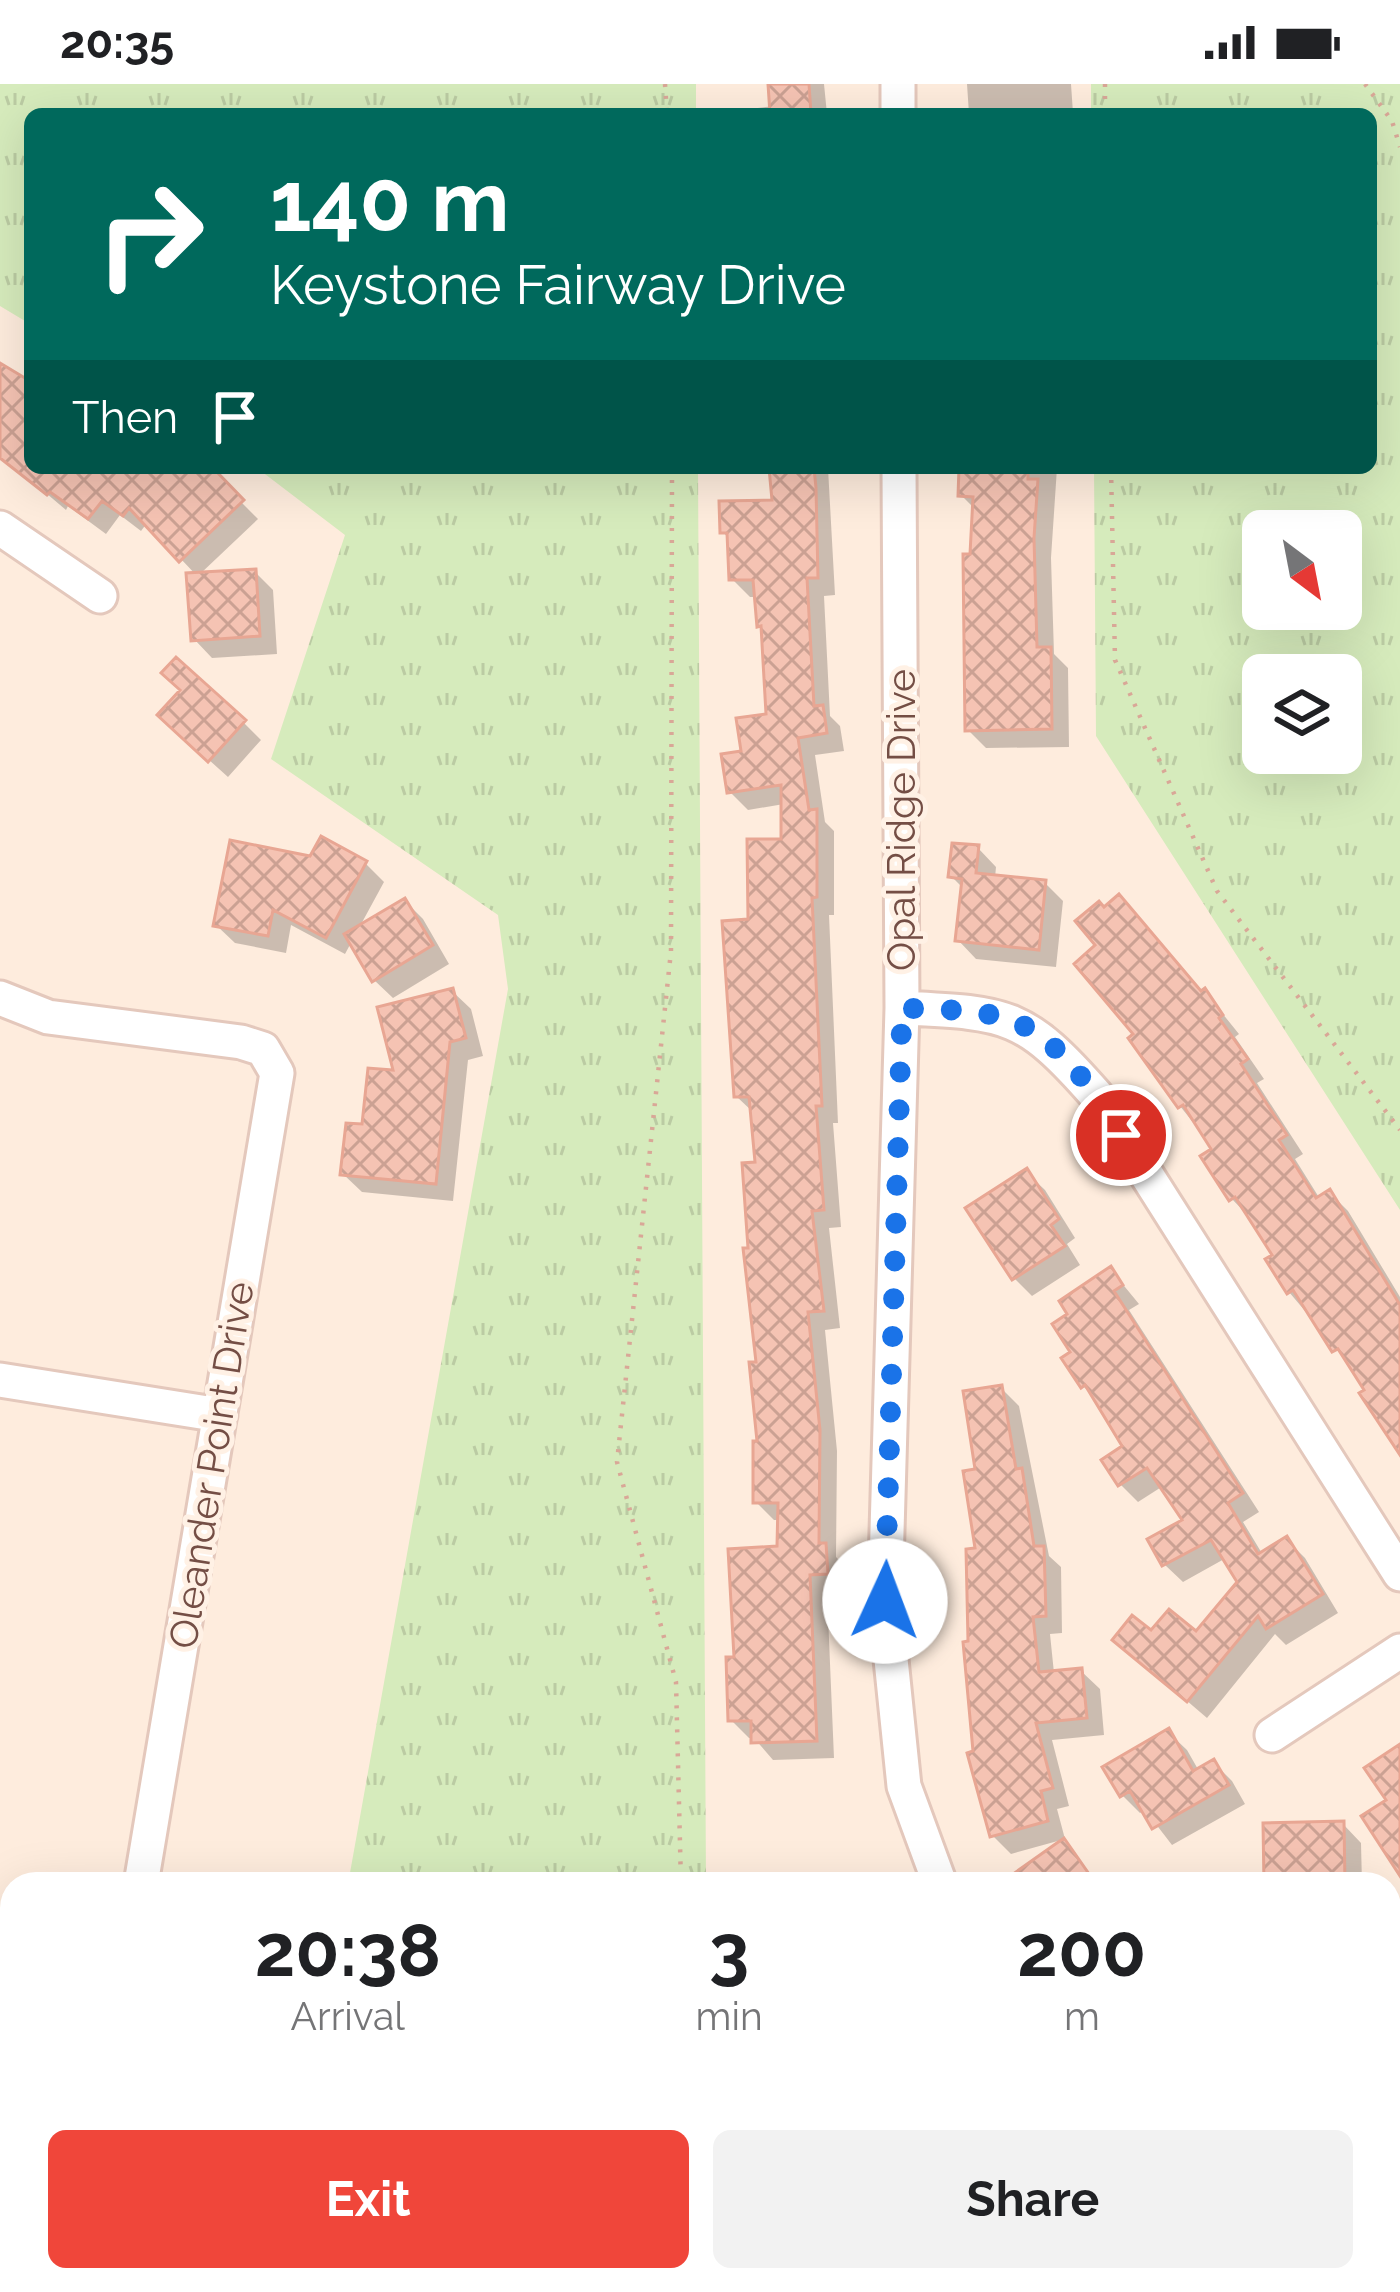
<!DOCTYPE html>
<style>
:root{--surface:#fff;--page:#f2f2f2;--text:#202124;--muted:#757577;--accent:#f0463a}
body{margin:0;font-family:Raleway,sans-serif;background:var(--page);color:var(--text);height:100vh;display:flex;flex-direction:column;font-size:45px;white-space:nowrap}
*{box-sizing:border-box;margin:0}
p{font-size:39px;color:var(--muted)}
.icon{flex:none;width:66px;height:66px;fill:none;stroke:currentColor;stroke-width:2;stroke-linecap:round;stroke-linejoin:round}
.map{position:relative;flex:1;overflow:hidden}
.panel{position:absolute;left:0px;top:1788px;width:1401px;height:420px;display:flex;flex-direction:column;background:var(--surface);border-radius:36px 36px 0 0;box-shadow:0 12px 48px #0002}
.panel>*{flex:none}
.guide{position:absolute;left:24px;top:24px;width:1353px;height:366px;border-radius:18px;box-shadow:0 12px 48px #0002;background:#00695c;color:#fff;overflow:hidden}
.needle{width:78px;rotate:148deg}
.fabs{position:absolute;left:1242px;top:426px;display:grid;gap:24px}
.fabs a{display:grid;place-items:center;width:120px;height:120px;border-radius:18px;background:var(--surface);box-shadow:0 12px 48px #0002;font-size:60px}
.pin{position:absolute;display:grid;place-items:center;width:102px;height:102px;color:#fff;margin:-51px;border:6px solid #fff;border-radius:50%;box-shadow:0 3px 12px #0007}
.me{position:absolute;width:132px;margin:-66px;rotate:2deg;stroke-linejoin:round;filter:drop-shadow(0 0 9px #0008)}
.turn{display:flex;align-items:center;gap:42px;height:252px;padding:0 48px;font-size:54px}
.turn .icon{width:156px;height:156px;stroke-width:2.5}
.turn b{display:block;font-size:84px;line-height:102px}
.then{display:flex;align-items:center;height:114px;padding:0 48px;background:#0003;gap:24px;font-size:45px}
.eta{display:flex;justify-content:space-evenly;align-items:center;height:204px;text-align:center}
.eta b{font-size:72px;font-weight:700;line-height:84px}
.button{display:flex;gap:24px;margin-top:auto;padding:24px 48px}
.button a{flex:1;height:138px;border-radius:18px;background:var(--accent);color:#fff;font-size:48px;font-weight:700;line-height:138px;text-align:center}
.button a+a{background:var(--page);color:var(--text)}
.status{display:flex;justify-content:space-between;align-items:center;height:84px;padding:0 60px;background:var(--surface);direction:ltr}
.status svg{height:33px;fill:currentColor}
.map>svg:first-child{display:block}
.grass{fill:url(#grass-tufts);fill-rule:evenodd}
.shadow{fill:#0003}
.building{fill:url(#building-cross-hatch);stroke:#e8a693;stroke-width:3}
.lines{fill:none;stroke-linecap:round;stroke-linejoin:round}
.minor-casing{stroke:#e4c8bc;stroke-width:39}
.path{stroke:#d9a797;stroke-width:4.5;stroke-dasharray:3 9;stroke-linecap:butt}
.minor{stroke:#fff;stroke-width:33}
.route{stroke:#1a73e8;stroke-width:21;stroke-dasharray:0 37.8}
.labels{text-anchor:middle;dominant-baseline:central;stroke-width:10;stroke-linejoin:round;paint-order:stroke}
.street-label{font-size:39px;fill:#744e45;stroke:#fff1e5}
</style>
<div class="status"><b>20:35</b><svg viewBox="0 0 49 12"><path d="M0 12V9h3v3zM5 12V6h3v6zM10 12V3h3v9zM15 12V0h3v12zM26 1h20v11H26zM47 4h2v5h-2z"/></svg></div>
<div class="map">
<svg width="1400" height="2208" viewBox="0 0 1400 2208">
<defs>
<pattern id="grass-tufts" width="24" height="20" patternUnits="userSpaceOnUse" patternTransform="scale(3)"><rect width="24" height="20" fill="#d6ebbc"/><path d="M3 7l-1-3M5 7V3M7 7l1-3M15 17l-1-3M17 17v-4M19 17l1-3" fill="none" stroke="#bbcba3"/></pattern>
<pattern id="building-cross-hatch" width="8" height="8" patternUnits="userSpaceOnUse" patternTransform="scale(3)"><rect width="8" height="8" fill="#f5c3b3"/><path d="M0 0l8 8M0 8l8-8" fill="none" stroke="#cba193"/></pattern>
</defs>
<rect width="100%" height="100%" fill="#feecdd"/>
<!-- grass -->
<path class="grass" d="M 0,0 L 696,0 L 696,30 L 30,30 L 30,240 L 0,222 Z
M 1091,0 L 1400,0 L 1400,1126 L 1096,652 L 1094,384 L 1371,384 L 1371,30 L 1091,30 ZM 1341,447 L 1341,525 L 1263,525 L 1263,447 ZM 1263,591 L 1341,591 L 1341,669 L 1263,669 Z
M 257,384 L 698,384 L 706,1800 L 348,1800 L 508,905 L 498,831 L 271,675 L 345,451 Z
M 444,2196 L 1041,2196 L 1055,2208 L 457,2208 Z"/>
<!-- shadow -->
<path class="shadow" d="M 771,0 L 824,0 L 827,30 L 750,30 L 749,25 L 773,22 Z
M 967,0 L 1071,0 L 1073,29 L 969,30 Z
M 0,282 L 30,300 L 30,384 L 207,384 L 258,435 L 199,491 L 255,488 L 273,506 L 277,570 L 212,574 L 194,555 L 197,492 L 147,439 L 141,447 L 120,431 L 106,450 L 68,422 L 66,426 L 7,376 L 0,367 Z
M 772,384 L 828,384 L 835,511 L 824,512 L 830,632 L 840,642 L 844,667 L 815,671 L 825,738 L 834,747 L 834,831 L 829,831 L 838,1039 L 833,1039 L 841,1143 L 829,1144 L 840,1244 L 825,1246 L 837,1367 L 836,1473 L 843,1480 L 845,1507 L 827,1508 L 834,1674 L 773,1676 L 754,1654 L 749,1654 L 731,1636 L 737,1576 L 780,1465 L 781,1436 L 774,1436 L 756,1418 L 760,1280 L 751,1166 L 758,1080 L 754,1029 L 736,1012 L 751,838 L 784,758 L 784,720 L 748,726 L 730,708 L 745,670 L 769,632 L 764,546 L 760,541 L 758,513 L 750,513 L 732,495 L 730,456 L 723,448 L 775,418 Z
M 962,384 L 1057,384 L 1051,474 L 1054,570 L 1068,584 L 1069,663 L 986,664 L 968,646 L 975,425 L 961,411 Z
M 183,607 L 243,638 L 261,656 L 228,693 L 179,649 Z
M 322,756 L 366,780 L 384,798 L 359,844 L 405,817 L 423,835 L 449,880 L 393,914 L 374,896 L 352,857 L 345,870 L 291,841 L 286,869 L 235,859 L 216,841 L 312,775 Z
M 978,764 L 996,783 L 995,794 L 1045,799 L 1063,817 L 1056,883 L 976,875 L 958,856 L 964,805 L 951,792 Z
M 452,907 L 471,925 L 483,972 L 468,976 L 453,1117 L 362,1108 L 343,1090 L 365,1044 Z
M 1205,908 L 1239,950 L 1235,953 L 1264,995 L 1257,999 L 1303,1070 L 1295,1075 L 1320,1115 L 1330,1109 L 1348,1127 L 1400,1213 L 1400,1365 L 1353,1284 L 1289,1208 L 1276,1172 L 1249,1133 L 1232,1115 L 1215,1066 L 1180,1022 Z
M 1026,1088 L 1045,1106 L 1075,1154 L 1067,1160 L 1080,1181 L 1032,1212 L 1014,1194 Z
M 1111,1186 L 1139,1220 L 1129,1226 L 1259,1428 L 1243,1438 L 1263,1471 L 1287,1456 L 1305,1474 L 1338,1529 L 1286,1561 L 1275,1550 L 1207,1634 L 1116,1556 L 1152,1550 L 1197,1552 L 1240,1498 L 1226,1474 L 1183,1498 L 1165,1481 L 1151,1456 L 1186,1437 L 1163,1402 L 1138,1418 L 1120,1400 L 1126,1363 L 1096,1315 L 1083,1302 L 1074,1269 Z
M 1001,1304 L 1019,1322 L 1049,1472 L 1061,1483 L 1062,1549 L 1050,1550 L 1054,1589 L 1081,1587 L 1100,1605 L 1104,1651 L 1052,1656 L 1069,1722 L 1057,1725 L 1065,1755 L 1011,1770 L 993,1752 L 977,1670 L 971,1560 L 978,1467 L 978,1387 Z
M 1168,1648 L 1187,1666 L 1199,1687 L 1214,1679 L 1232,1697 L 1245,1720 L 1172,1761 L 1145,1726 L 1140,1729 L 1122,1711 Z
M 1343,1740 L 1361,1759 L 1362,1800 L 1267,1800 Z
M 1389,2048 L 1400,2059 L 1397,2161 L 1389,2153 Z
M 1079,2196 L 1202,2196 L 1215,2208 L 1091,2208 Z"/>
<!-- building -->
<path class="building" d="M 768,0 L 809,0 L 811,30 L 770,30 Z
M 0,279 L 30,297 L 30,384 L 213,384 L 244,416 L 179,478 L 129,424 L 123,432 L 102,417 L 88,435 L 50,408 L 47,411 L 0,374 Z
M 769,384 L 814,384 L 816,404 L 818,494 L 807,494 L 814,622 L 823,621 L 827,649 L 798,654 L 809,726 L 817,725 L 817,813 L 812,814 L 822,1022 L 816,1022 L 824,1126 L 812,1127 L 824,1227 L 808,1228 L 820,1346 L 819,1459 L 826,1459 L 828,1490 L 810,1491 L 817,1657 L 751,1659 L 751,1637 L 728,1637 L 726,1573 L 734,1573 L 728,1465 L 777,1462 L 778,1419 L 753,1419 L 753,1357 L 757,1357 L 749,1278 L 756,1278 L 743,1164 L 748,1164 L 742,1079 L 755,1078 L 749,1013 L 734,1013 L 722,837 L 748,835 L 747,755 L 781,755 L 781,701 L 727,709 L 721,670 L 741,667 L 736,634 L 766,630 L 761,542 L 757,543 L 753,496 L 729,496 L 727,449 L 720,449 L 719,417 L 772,416 Z
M 959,384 L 1028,384 L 1028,395 L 1038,395 L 1034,454 L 1037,563 L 1051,563 L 1052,645 L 965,647 L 963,470 L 970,470 L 973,413 L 958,412 Z
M 256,485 L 260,552 L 191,557 L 186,489 Z
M 176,573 L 246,636 L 208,678 L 157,631 L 180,606 L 161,589 Z
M 321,752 L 367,777 L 326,854 L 273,826 L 268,852 L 213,842 L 230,756 L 310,772 Z
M 952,759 L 979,761 L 976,789 L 1046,796 L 1039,866 L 955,857 L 962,795 L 948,793 Z
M 1119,810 L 1201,907 L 1205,904 L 1223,931 L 1219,934 L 1248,975 L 1241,980 L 1287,1051 L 1279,1056 L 1316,1114 L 1330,1105 L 1400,1221 L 1400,1371 L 1359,1309 L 1364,1306 L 1338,1265 L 1332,1268 L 1293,1206 L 1287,1210 L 1265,1175 L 1272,1171 L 1235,1113 L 1229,1117 L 1200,1072 L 1211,1065 L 1183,1021 L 1178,1024 L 1128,954 L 1133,950 L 1074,880 L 1095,861 L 1075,837 L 1099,817 L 1104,823 Z
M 405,814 L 433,861 L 372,898 L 344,850 Z
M 453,904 L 466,954 L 450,958 L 436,1100 L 340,1091 L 346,1039 L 362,1040 L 368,984 L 393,986 L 377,923 Z
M 1027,1084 L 1059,1135 L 1051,1141 L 1065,1162 L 1012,1196 L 965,1124 Z
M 1111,1182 L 1123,1201 L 1114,1207 L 1243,1409 L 1228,1419 L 1258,1470 L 1287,1452 L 1323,1510 L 1266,1545 L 1258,1532 L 1187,1618 L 1112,1556 L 1132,1531 L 1151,1546 L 1169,1525 L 1196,1547 L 1237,1498 L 1211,1456 L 1162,1482 L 1147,1455 L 1182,1436 L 1147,1384 L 1118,1402 L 1101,1376 L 1122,1362 L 1085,1301 L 1081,1304 L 1061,1274 L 1070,1268 L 1052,1240 L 1067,1230 L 1059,1217 Z
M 1002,1301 L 1016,1385 L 1022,1384 L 1034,1462 L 1044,1462 L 1046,1532 L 1033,1533 L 1039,1588 L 1082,1584 L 1087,1634 L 1036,1639 L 1053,1704 L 1041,1707 L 1048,1737 L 990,1753 L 967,1669 L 973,1667 L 963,1558 L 968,1557 L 966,1465 L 975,1464 L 963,1387 L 975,1385 L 963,1307 Z
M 1169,1644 L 1193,1687 L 1214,1675 L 1229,1701 L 1152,1745 L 1130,1707 L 1120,1713 L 1102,1683 Z
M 1400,1660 L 1400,1792 L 1361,1732 L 1386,1716 L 1364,1684 Z
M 1344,1737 L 1345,1800 L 1264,1800 L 1263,1739 Z
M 1064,1754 L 1096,1800 L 999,1800 L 1054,1761 Z"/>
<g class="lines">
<defs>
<path id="minor" d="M 898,0 L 898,30
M 899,384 L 902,924 L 885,1517 L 904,1702 L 940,1800
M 0,444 L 100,512
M 0,914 L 48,933 L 241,958 L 263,965 L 277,989 L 141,1800
M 902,924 C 1008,929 1024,929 1096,1011 L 1400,1490
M 0,1296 L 220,1331
M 1272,1651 L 1400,1567
M 0,1989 L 12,2003
M 177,2196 L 188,2208
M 1341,2196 L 1355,2208"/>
</defs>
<!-- minor casing -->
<use href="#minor" class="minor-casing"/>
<!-- path -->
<path class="path" d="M 665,0 L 667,30
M 1105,0 L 1105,30
M 1365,0 L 1392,37 L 1400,63
M 672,384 L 671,867 L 617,1378 L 676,1598 L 681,1800
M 1111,384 L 1115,576 L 1217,807 L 1400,1046
M 979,2196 L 991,2208"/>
<!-- minor -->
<use href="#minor" class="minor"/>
</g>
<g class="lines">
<!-- route -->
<path class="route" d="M 885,1517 L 902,924 C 936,926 971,924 1004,934 C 1057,949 1093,1007 1121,1051"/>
</g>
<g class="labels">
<!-- street labels -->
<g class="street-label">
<text transform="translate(901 736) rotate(-90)">Opal Ridge Drive</text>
<text transform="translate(211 1381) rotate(-81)">Oleander Point Drive</text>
</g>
</g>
</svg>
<div class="fabs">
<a><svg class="needle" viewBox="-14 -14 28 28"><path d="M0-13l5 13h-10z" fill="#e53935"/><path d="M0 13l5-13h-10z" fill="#757577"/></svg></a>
<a><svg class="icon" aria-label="layers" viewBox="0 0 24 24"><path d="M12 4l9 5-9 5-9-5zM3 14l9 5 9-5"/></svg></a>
</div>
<div class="pin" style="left:1121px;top:1051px;background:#d93025"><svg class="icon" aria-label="arrive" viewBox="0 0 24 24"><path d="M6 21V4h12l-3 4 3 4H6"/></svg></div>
<svg class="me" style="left:885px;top:1517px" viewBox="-20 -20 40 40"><circle r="19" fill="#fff"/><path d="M0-13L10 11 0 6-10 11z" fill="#1a73e8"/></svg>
<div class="guide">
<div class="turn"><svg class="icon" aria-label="right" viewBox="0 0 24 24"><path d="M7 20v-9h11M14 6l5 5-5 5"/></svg><div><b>140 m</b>Keystone Fairway Drive</div></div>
<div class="then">Then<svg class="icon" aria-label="arrive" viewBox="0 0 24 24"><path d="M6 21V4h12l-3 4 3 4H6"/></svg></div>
</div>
<section class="panel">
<div class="eta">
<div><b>20:38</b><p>Arrival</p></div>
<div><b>3</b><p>min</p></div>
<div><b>200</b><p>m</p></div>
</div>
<div class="button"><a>Exit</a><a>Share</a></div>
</section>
</div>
